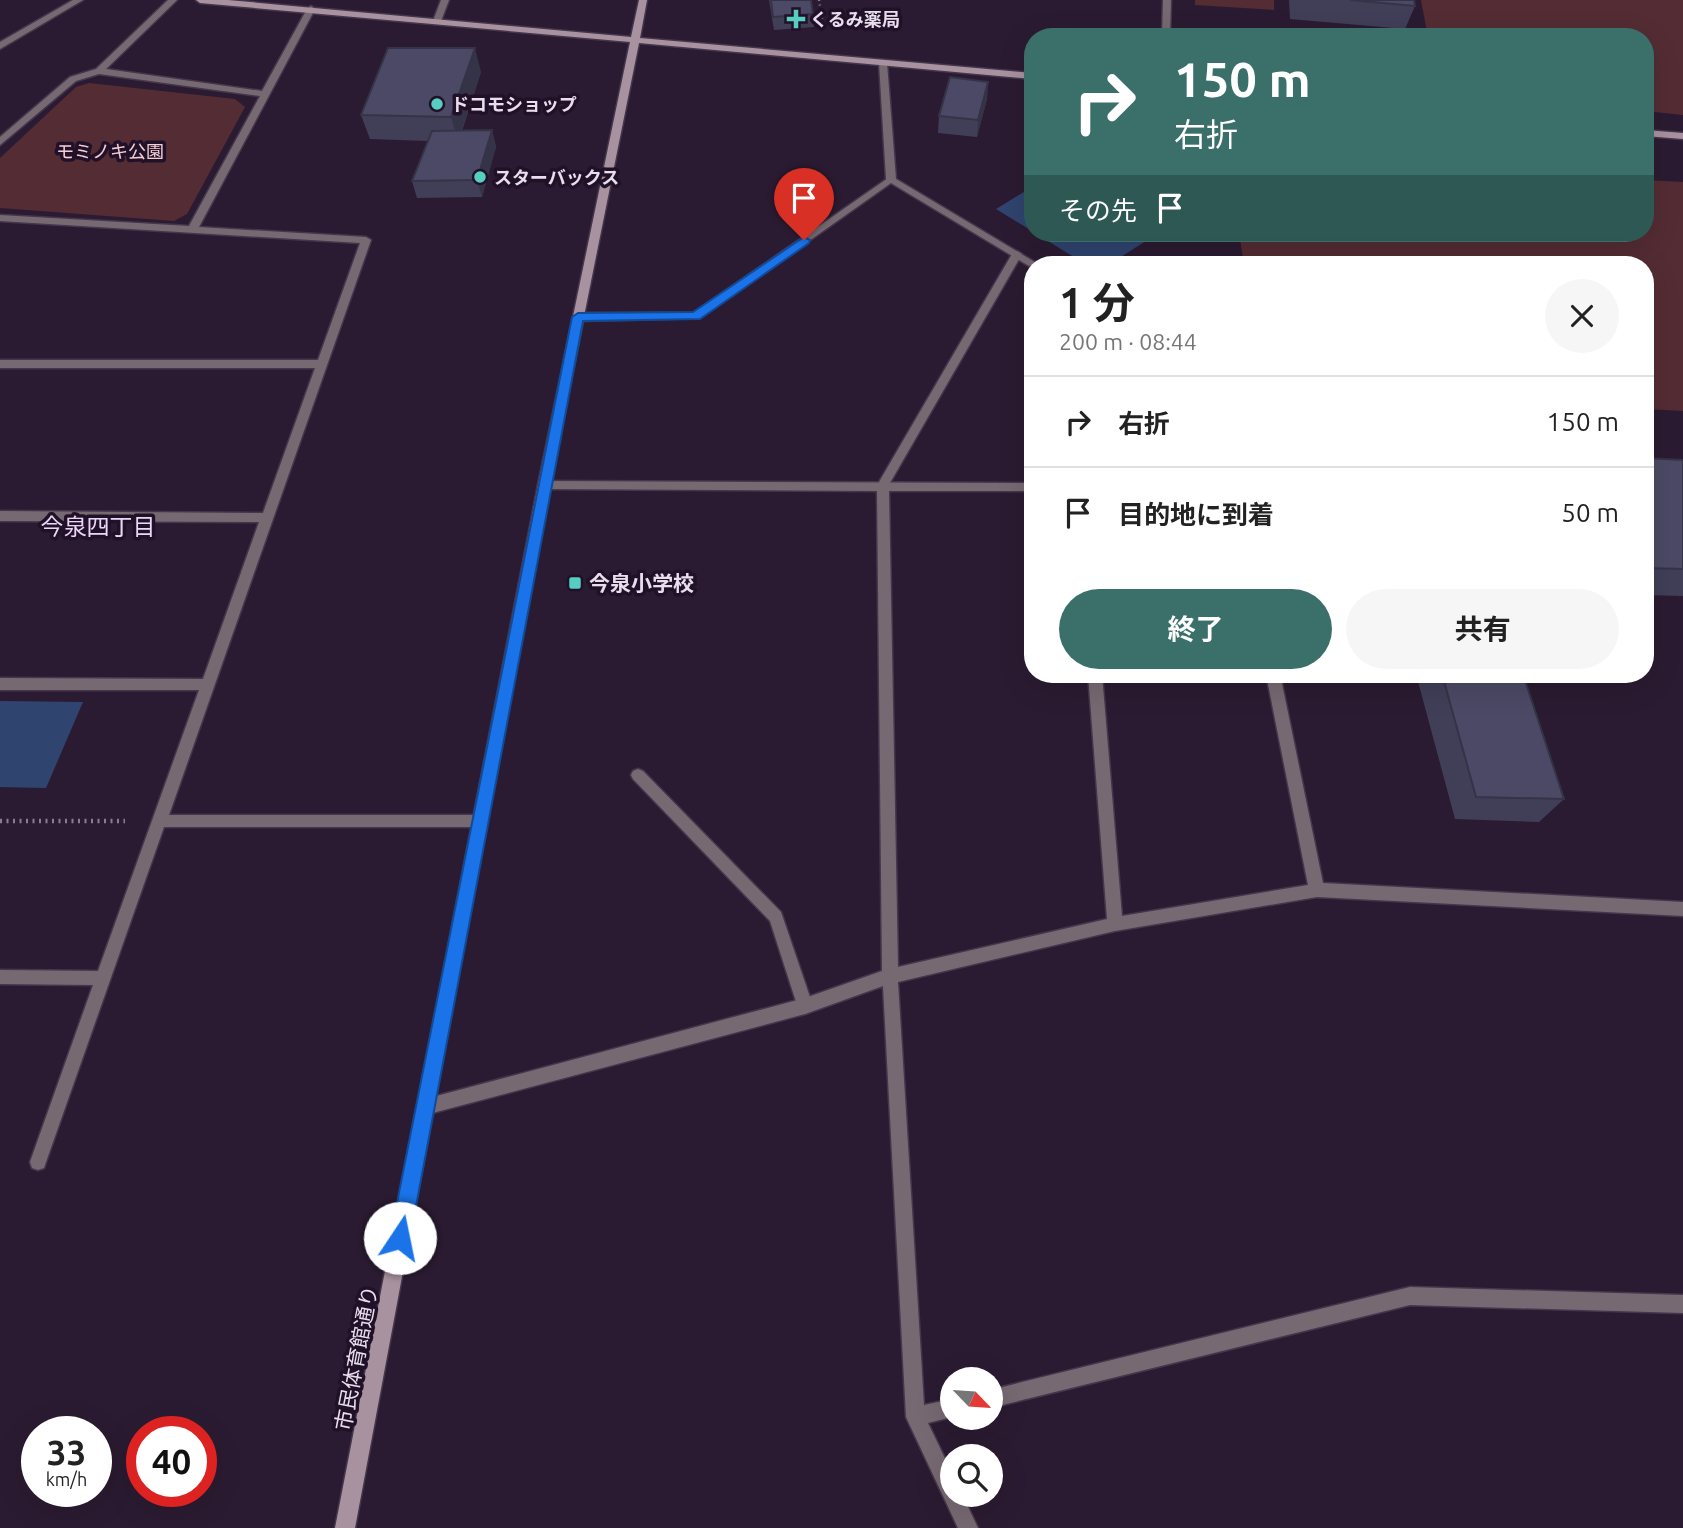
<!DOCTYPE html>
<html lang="ja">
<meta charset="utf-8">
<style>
:root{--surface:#fff;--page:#f6f6f6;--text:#222;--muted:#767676;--line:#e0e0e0;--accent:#3a6f6a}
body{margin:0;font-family:Ubuntu,"Noto Sans JP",sans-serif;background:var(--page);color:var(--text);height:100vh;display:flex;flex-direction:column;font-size:26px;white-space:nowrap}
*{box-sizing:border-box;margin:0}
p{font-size:23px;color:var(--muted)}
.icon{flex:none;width:38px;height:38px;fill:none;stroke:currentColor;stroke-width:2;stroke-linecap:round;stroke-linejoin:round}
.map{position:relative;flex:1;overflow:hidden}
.drawer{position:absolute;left:1024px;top:256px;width:630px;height:427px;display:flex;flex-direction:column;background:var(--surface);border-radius:28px;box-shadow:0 7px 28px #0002}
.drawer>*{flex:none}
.top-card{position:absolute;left:1024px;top:28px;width:630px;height:214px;border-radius:28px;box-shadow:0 7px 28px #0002;background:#3a6f6a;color:#fff;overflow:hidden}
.needle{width:46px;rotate:115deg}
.tools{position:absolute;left:940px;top:1367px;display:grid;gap:14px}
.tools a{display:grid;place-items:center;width:63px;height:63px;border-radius:50%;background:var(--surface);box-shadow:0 7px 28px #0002;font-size:35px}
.speed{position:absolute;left:21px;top:1416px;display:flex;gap:14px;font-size:35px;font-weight:700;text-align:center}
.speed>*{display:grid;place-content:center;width:91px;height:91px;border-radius:50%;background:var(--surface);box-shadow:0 7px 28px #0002;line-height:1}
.speed small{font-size:18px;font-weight:400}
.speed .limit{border:10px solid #d22;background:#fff;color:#111}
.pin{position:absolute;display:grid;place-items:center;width:60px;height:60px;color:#fff;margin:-72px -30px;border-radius:50% 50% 50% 0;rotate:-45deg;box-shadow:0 0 7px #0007}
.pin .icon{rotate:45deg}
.me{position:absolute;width:77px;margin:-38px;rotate:11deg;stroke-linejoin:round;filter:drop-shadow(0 0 5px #0008)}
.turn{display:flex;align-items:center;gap:24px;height:147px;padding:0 35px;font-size:32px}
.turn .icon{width:91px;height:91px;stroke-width:2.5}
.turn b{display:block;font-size:49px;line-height:60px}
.then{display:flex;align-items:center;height:66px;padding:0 35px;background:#0003;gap:14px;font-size:26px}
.round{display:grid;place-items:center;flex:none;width:74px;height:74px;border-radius:37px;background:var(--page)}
.headline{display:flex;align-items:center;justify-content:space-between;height:119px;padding:0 35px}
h1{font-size:42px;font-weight:700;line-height:52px}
.cta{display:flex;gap:14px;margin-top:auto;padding:14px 35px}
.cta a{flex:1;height:80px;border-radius:42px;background:var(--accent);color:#fff;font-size:28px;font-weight:700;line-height:80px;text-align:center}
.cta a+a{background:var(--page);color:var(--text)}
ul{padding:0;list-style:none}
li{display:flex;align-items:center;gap:21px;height:91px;padding:0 35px;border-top:2px solid var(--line)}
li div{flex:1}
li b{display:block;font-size:26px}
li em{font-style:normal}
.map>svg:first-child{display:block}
.green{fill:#542c34}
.water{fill:#2f446f}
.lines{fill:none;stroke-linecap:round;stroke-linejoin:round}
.lane-casing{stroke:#45364c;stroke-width:3}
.street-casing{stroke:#45364c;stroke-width:3}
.secondary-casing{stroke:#45364c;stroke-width:3}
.path-far1{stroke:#8a7d90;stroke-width:2.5;stroke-dasharray:1 3.5;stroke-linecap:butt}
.path{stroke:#8a7d90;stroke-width:4.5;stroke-dasharray:2 4.5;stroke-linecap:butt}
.lane{fill:#776972;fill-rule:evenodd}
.street{fill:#776972;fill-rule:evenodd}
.secondary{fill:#a8929f;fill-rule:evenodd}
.wall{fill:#413f58}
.shaded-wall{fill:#353347}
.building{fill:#4c4966;stroke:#353347;stroke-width:2}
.route{fill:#1a73e8;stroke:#114b97;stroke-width:2}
.poi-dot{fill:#57cec2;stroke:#211128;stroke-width:2.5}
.labels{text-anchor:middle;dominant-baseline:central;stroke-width:7;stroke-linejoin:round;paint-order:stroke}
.far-poi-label{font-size:18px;font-weight:bold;fill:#e8deed;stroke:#211128;text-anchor:start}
.far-park-label{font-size:18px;fill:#f4ced4;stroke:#211128}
.poi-label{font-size:21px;font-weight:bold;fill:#e8deed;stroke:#211128;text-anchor:start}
.street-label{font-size:21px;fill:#e8deed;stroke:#211128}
.neighbourhood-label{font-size:23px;fill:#ecd6f6;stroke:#211128}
</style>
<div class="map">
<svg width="1683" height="1528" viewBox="0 0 1683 1528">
<rect width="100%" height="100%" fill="#2b1b32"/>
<!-- green -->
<path class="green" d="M 1195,0 L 1274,0 L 1274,10 L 1195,5 Z
M 1421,0 L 1683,0 L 1683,115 L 1645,111 L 1645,37 L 1428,37 Z
M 89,83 L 235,99 L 245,107 L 187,214 L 174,221 L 0,208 L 0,158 L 76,87 Z
M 1645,180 L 1683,182 L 1683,411 L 1645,409 L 1645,264 L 1244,264 L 1239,233 L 1645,233 Z"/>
<!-- water -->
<path class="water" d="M 1032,187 L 1032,231 L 996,209 Z
M 1035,233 L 1146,233 L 1152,237 L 1110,264 L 1085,264 Z
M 0,701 L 83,702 L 46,788 L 0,787 Z"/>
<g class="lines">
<defs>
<path id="lane" d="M 883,60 L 887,63 L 896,179 L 891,182 L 886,179 L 879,63 Z
M 1017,251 L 1022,254 L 887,488 L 879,488 L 879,482 L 1012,254 Z
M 638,769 L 643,771 L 781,912 L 813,1006 L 811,1011 L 805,1014 L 799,1011 L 770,921 L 633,779 L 631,775 L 633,771 Z"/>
<path id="street" d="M 73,0 L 83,0 L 0,49 L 0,42 Z
M 168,0 L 177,0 L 106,69 L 262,91 L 307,9 L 311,6 L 315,9 L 199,227 L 366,237 L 371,240 L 169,815 L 480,815 L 485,816 L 487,821 L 485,826 L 480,827 L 164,827 L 46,1162 L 44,1168 L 38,1170 L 32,1168 L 30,1162 L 93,985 L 0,984 L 0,970 L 98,971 L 199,690 L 0,690 L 0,678 L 203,679 L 259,522 L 0,521 L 0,511 L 263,513 L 315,368 L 0,368 L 0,360 L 318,360 L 360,243 L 0,221 L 0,215 L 189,226 L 260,96 L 99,74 L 76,81 L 0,145 L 0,137 L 70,77 L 96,69 Z
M 441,0 L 449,0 L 441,21 L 437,24 L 433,21 Z
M 1163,0 L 1171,0 L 1170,37 L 1162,37 Z
M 891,176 L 1038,264 L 1029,266 L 891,183 L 700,318 L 578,321 L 573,317 L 578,313 L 694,313 Z
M 544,481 L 1032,483 L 1032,491 L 889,491 L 898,967 L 1107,919 L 1088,674 L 1102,674 L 1122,916 L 1308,885 L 1266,674 L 1280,674 L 1323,883 L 1683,902 L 1683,916 L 1317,897 L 1115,931 L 898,982 L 924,1405 L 952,1399 L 952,1417 L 928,1423 L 952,1473 L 952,1494 L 962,1494 L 978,1528 L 958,1528 L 906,1417 L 883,986 L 805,1014 L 425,1115 L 419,1113 L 417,1107 L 419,1101 L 425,1099 L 805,998 L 882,971 L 877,491 L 544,489 L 538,485 Z
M 1410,1287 L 1683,1295 L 1683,1313 L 1410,1305 L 990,1408 L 990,1390 Z"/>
<path id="secondary" d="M 196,0 L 228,0 L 631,37 L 639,0 L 647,0 L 640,38 L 1032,73 L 1032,79 L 639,43 L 550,485 L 355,1528 L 335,1528 L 538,485 L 630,42 L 200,3 Z
M 1645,130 L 1683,133 L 1683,139 L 1645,136 Z"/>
</defs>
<!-- lane casing -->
<use href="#lane" class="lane-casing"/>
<!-- street casing -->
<use href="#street" class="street-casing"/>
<!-- secondary casing -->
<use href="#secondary" class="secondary-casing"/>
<!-- path-far1 -->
<path class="path-far1" d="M 819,0 L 824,30"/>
<!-- path -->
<path class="path" d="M 0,821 L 125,821"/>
<!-- lane -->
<use href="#lane" class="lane"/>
<!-- street -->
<use href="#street" class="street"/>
<!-- secondary -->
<use href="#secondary" class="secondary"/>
</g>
<!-- wall -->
<path class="wall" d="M 769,0 L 811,0 L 813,14 L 814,27 L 774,30 Z
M 1289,0 L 1414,0 L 1415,6 L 1405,29 L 1290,19 Z
M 481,72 L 462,131 L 492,130 L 496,147 L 482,197 L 417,198 L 412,181 L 428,141 L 370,139 L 361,115 Z
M 988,82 L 987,99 L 977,137 L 938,133 L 939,116 Z
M 1645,458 L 1683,460 L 1683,596 L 1645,595 Z
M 1416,674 L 1523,674 L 1564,799 L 1539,822 L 1455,819 Z"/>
<!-- shaded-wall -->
<path class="shaded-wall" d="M 475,48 L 481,72 L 458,141 L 451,117 Z
M 988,82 L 987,99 L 977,137 L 978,120 Z
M 492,130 L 496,147 L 482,197 L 477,180 Z"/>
<!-- building -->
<path class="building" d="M 771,0 L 811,0 L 813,14 L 773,17 Z
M 1350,0 L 1414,0 L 1415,6 Z
M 388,48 L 475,48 L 451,117 L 361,115 Z
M 950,77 L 988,82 L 978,120 L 939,116 Z
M 492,130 L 477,180 L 412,181 L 432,131 Z
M 1645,458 L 1683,460 L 1683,569 L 1645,568 Z
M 1442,674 L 1523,674 L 1564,799 L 1476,797 Z"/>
<!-- route -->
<path class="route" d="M 804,237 L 810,240 L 809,243 L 700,319 L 583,321 L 410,1238 L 407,1245 L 400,1248 L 393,1245 L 390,1238 L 572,317 L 578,313 L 693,312 Z"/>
<!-- markers -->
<g class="poi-dot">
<path d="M792.5 8.5h7v7h7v7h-7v7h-7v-7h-7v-7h7z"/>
<circle cx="437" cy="104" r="7"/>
<circle cx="480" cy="177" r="7"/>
<rect x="568" y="576" width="14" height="14" rx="3.5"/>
</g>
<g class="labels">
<!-- far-poi labels -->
<g class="far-poi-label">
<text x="810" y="19">くるみ薬局</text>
<text x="451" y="104">ドコモショップ</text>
<text x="494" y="177">スターバックス</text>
</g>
<!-- far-park labels -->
<g class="far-park-label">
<text x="110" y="151">モミノキ公園</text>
</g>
<!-- poi labels -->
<g class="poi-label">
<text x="589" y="583">今泉小学校</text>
</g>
<!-- street labels -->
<g class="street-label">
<text transform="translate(356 1358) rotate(-79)">市民体育館通り</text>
</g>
<!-- neighbourhood labels -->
<g class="neighbourhood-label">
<text x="98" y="526">今泉四丁目</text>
</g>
</g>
</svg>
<div class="tools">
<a><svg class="needle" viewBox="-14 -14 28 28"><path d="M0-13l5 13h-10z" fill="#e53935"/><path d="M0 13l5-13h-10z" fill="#767676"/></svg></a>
<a><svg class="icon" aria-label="search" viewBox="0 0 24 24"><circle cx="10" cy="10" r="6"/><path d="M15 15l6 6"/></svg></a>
</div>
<div class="speed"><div>33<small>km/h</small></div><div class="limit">40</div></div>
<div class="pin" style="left:804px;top:240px;background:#d93025"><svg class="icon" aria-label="arrive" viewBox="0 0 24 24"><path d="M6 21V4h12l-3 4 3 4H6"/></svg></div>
<svg class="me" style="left:400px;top:1238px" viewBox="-20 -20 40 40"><circle r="19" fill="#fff"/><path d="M0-13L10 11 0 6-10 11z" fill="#1a73e8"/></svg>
<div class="top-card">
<div class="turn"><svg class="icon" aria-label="right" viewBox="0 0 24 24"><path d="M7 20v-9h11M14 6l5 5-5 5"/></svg><div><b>150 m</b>右折</div></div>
<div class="then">その先<svg class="icon" aria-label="arrive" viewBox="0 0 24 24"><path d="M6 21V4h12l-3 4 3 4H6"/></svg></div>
</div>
<section class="drawer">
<div class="headline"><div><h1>1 分</h1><p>200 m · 08:44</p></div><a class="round"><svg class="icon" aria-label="close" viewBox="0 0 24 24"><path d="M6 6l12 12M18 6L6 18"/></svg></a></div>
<ul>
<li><svg class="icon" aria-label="right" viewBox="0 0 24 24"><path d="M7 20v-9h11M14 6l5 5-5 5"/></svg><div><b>右折</b></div><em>150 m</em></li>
<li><svg class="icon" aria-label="arrive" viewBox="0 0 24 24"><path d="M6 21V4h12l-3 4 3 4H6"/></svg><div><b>目的地に到着</b></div><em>50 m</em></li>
</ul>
<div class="cta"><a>終了</a><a>共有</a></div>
</section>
</div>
